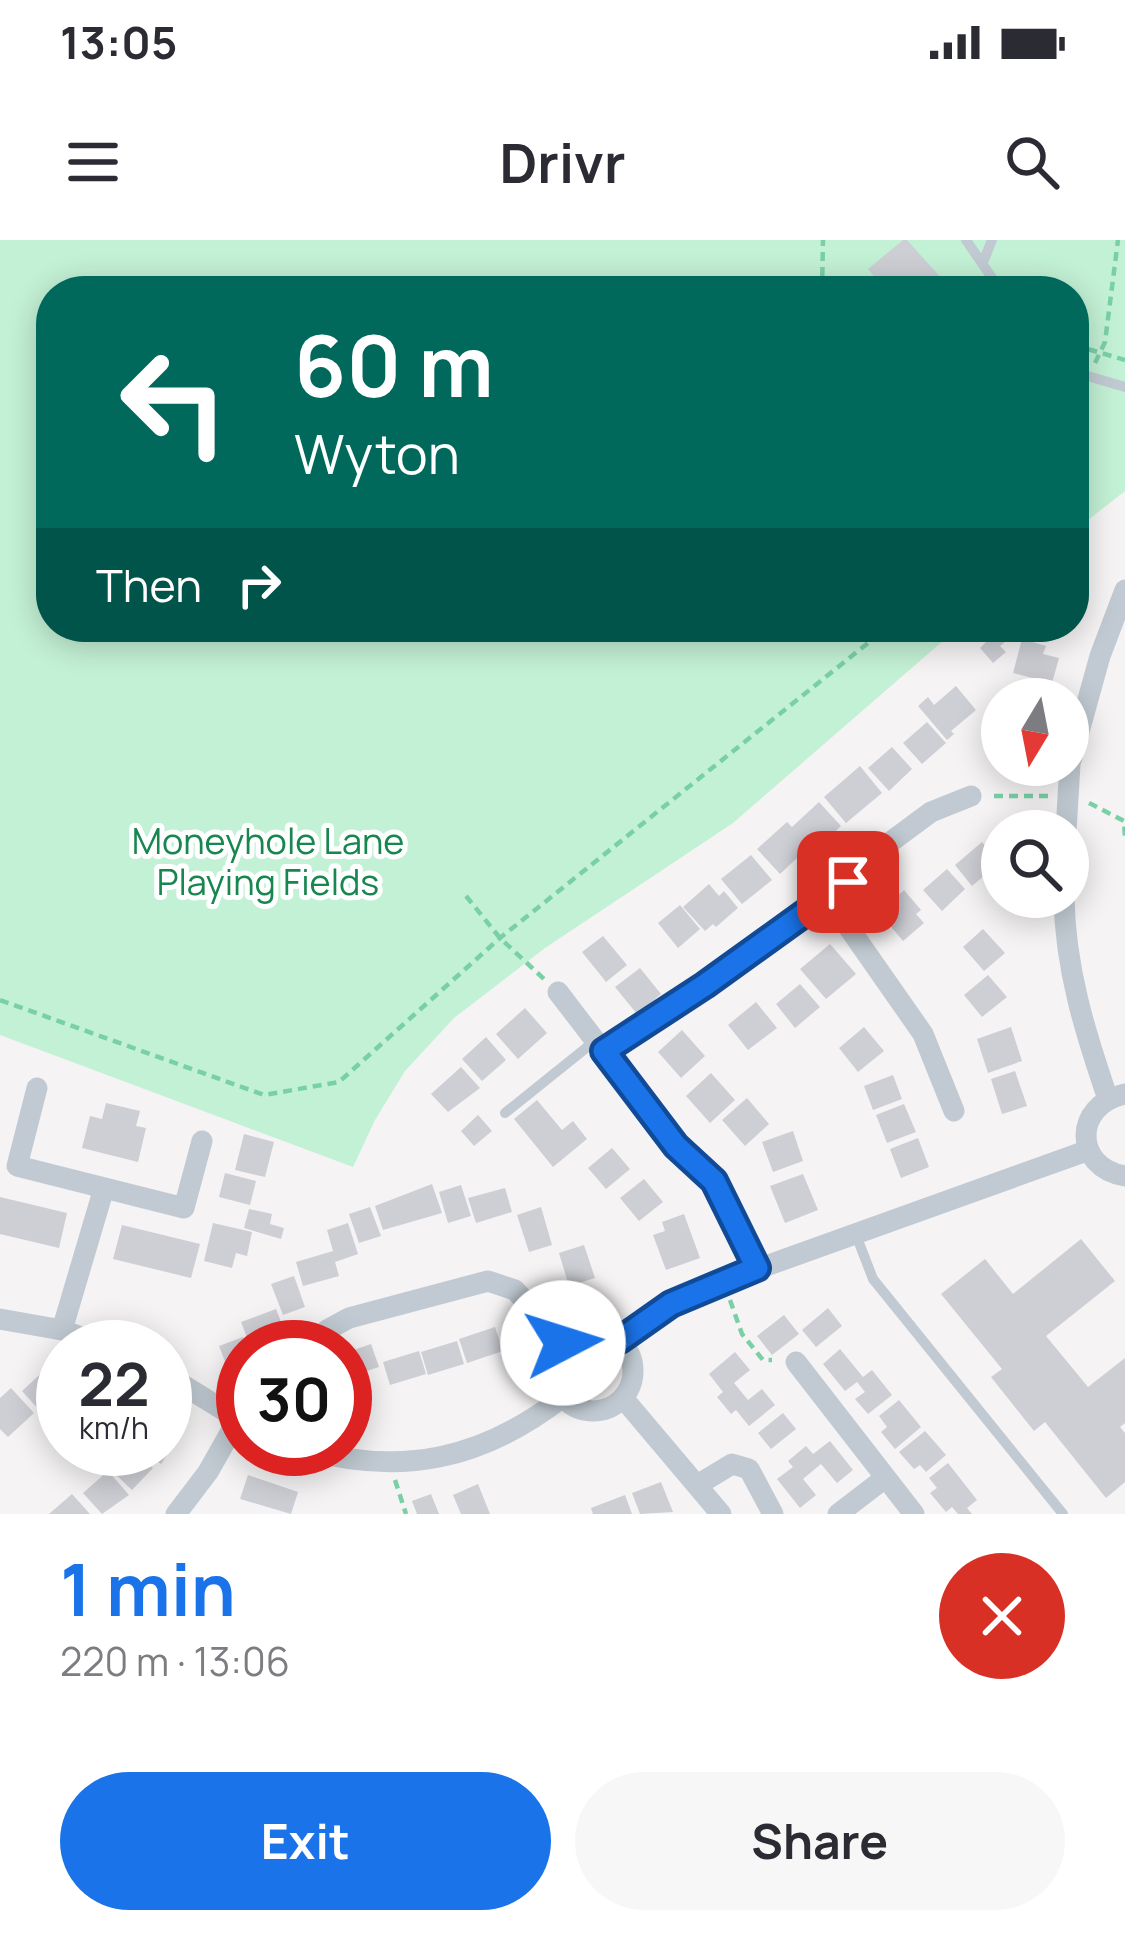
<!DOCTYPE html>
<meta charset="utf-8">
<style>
:root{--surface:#fff;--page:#f7f7f7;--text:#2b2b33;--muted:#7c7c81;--accent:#1a73e8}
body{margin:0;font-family:Manrope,sans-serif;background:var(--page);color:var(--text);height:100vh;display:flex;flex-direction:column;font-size:45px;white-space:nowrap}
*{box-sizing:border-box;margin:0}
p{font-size:39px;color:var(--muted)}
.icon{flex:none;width:66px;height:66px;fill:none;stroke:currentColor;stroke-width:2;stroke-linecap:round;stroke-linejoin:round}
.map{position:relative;height:1274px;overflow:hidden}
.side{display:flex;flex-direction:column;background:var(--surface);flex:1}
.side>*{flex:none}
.top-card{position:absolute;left:36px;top:36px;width:1053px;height:366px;border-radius:48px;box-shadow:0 6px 30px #0003;background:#00695c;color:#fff;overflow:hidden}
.needle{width:78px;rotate:190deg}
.buttons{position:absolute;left:981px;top:438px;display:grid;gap:24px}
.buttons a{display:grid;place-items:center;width:108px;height:108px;border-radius:50%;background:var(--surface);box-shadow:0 6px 30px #0003;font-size:60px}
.speed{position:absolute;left:36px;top:1080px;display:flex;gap:24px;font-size:60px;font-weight:700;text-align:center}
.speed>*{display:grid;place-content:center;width:156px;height:156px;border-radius:50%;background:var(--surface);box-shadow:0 6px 30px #0003;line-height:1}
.speed small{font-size:30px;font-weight:400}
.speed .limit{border:18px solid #d22;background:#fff;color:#111}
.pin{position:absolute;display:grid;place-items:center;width:102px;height:102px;color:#fff;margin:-51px;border-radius:24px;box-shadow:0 6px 18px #0006}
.me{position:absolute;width:132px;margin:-66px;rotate:85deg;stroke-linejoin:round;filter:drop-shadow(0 0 9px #0008)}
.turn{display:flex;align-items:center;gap:42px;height:252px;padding:0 60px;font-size:54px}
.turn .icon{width:156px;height:156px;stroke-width:2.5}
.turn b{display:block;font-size:84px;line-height:102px}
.then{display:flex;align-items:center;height:114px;padding:0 60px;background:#0003;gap:24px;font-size:45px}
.round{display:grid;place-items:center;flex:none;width:126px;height:126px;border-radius:63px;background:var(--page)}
.head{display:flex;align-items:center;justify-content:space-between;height:204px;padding:0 60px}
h1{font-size:72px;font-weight:700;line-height:90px;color:var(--accent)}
.primary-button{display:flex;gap:24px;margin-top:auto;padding:24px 60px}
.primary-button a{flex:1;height:138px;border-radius:72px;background:var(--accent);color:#fff;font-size:48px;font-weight:700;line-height:138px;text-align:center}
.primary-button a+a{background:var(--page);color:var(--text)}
.status{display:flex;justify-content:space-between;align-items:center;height:84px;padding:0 60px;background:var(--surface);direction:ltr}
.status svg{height:33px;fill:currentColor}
header{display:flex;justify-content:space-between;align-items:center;height:156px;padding:0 60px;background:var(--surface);font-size:54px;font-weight:700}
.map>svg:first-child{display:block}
.green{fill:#c3f1d5}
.building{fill:#cdcfd5}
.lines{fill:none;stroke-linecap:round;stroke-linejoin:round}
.path{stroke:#7ad0a6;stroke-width:4.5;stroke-dasharray:9 6;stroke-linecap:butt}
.service{stroke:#c1cad2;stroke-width:10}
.minor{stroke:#c1cad2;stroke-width:21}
.route-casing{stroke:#114b97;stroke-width:30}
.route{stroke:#1a73e8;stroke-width:21}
.labels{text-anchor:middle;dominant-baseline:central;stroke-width:10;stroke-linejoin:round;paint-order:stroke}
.park-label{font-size:36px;fill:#17864f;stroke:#fff}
</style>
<div class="status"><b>13:05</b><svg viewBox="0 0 49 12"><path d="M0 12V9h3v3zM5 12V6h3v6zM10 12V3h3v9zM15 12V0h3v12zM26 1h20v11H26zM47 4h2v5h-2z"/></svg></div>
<header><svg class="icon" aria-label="menu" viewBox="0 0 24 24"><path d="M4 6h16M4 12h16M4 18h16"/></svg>Drivr<svg class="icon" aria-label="search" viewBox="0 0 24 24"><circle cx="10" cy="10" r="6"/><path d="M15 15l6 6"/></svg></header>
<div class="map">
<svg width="1125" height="1274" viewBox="0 0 1125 1274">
<rect width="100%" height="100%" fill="#f5f3f3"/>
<!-- green -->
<path class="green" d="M 0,0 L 1125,0 L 1125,251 L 1074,291 L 1074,51 L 51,51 L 51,387 L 959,387 L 733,583 L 545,708 L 454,778 L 405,831 L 375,880 L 353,927 L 0,795 Z"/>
<!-- building -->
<path class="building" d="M 903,0 L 907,0 L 953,51 L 886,51 L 868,29 Z
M 974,387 L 1012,387 L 1017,392 L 1000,406 L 1006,412 L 993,423 L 980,408 L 986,402 Z
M 1022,399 L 1046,406 L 1043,414 L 1059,418 L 1052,443 L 1013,433 Z
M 956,446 L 976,470 L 951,491 L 954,494 L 947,500 L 918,466 L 928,457 L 934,465 Z
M 927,482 L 946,503 L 922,524 L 903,503 Z
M 892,507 L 912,529 L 889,551 L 868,528 Z
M 860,526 L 882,553 L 846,583 L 824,557 Z
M 819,562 L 841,586 L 815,611 L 810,606 L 780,634 L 757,609 L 787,582 L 792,587 Z
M 982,602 L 999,623 L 972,646 L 955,625 Z
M 751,615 L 772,640 L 742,664 L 721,639 Z
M 947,629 L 965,649 L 942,671 L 923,650 Z
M 709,644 L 719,656 L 724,651 L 738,668 L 716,687 L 713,684 L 705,691 L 683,667 Z
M 904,650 L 921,670 L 916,674 L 924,683 L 903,701 L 883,677 L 895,667 L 891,662 Z
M 680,665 L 700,689 L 678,708 L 658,683 Z
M 983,689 L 1005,713 L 984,731 L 963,707 Z
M 603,696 L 627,725 L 606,742 L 582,712 Z
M 830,704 L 856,734 L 826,759 L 800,729 Z
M 640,728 L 661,754 L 637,774 L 615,747 Z
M 988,735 L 1007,757 L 982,777 L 964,755 Z
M 800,744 L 820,767 L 795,788 L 776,764 Z
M 756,762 L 777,788 L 748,810 L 728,785 Z
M 525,768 L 547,793 L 518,819 L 496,794 Z
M 864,787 L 884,811 L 858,832 L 839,808 Z
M 1011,787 L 1022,821 L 988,833 L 977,799 Z
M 682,790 L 705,816 L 681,838 L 658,812 Z
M 486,797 L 506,820 L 482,841 L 462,819 Z
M 461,827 L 480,848 L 448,872 L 431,854 Z
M 1015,831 L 1027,866 L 1002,874 L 991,839 Z
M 711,833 L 735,860 L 710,883 L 686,856 Z
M 893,835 L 902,859 L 873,870 L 864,846 Z
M 747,858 L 769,884 L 745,906 L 722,880 Z
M 537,860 L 562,890 L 573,881 L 587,899 L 553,927 L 514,879 Z
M 106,863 L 140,871 L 136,886 L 146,888 L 138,922 L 82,908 L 90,876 L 102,879 Z
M 904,864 L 916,892 L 887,903 L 876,875 Z
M 478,875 L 492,891 L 474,906 L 461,891 Z
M 793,891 L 803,921 L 773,932 L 762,902 Z
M 244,894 L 274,902 L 265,937 L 235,930 Z
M 918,898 L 929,927 L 901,938 L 890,909 Z
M 612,908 L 630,929 L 606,949 L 588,928 Z
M 225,933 L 256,941 L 250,965 L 219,957 Z
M 803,934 L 818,970 L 785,983 L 770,946 Z
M 644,939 L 663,962 L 639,981 L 620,958 Z
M 432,944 L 442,973 L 383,990 L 375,966 Z
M 461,945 L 471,976 L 448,983 L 439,952 Z
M 505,948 L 512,972 L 476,983 L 468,958 Z
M 0,957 L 67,973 L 59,1008 L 0,994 Z
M 370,967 L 381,996 L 359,1003 L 349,974 Z
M 541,967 L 552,1005 L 529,1012 L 517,975 Z
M 249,969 L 272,974 L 270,984 L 284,988 L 281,999 L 244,988 Z
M 684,974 L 700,1018 L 666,1030 L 653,995 L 665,991 L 662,982 Z
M 213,983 L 252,992 L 247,1016 L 236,1013 L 232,1028 L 204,1021 Z
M 348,983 L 358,1014 L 335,1022 L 339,1036 L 303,1046 L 296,1022 L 333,1011 L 327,990 Z
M 122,985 L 200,1004 L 191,1038 L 113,1019 Z
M 1081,999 L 1115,1041 L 1046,1096 L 1088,1147 L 1125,1118 L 1125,1183 L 1120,1187 L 1125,1193 L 1125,1242 L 1106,1258 L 1045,1182 L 1034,1191 L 991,1137 L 1002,1129 L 941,1054 L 985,1019 L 1013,1054 Z
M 584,1005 L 595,1038 L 569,1046 L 559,1013 Z
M 294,1036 L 305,1067 L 283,1075 L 271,1044 Z
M 828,1068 L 842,1086 L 816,1107 L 802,1090 Z
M 276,1069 L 285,1092 L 250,1105 L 241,1082 Z
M 784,1075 L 799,1094 L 772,1115 L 757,1096 Z
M 495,1087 L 503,1111 L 467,1123 L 459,1099 Z
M 243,1097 L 247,1107 L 243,1107 L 243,1133 L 231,1137 L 219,1106 Z
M 457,1101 L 464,1124 L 428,1135 L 421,1112 Z
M 371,1104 L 379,1127 L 345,1138 L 345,1113 Z
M 840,1109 L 863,1137 L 872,1130 L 892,1155 L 868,1174 L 855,1159 L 865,1152 L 857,1142 L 845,1151 L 823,1124 Z
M 419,1111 L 426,1134 L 390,1145 L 383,1122 Z
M 735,1112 L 750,1130 L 734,1143 L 748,1160 L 762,1149 L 775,1165 L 749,1186 L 736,1170 L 731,1174 L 717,1157 L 723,1152 L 709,1134 Z
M 50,1125 L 63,1139 L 63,1150 L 40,1171 L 22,1151 Z
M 11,1148 L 34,1173 L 8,1197 L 0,1189 L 0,1158 Z
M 899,1160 L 921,1187 L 895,1209 L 881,1192 L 887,1187 L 879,1176 Z
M 783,1173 L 796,1189 L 771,1209 L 758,1193 Z
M 165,1184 L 181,1194 L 161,1224 L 138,1209 L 165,1209 Z
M 925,1191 L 946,1215 L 926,1232 L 920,1225 L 914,1229 L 899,1212 Z
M 830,1201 L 853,1230 L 837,1243 L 821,1224 L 803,1239 L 816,1255 L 800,1268 L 777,1239 L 793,1227 L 788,1221 L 806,1206 L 813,1214 Z
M 128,1209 L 153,1228 L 132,1250 L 110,1229 Z
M 948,1223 L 977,1260 L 967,1268 L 972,1274 L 958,1274 L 952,1267 L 946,1272 L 930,1253 L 937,1248 L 929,1238 Z
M 108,1231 L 129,1255 L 102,1274 L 83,1253 Z
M 248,1235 L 298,1252 L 291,1274 L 240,1259 Z
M 661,1242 L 673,1272 L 640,1274 L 632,1253 Z
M 478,1244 L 490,1274 L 461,1274 L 453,1255 Z
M 72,1254 L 90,1274 L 49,1274 Z
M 431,1254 L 439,1274 L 417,1274 L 412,1261 Z
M 625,1255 L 632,1274 L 593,1274 L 591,1268 Z"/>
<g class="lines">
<!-- path -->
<path class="path" d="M 822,51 L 823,0
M 1074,105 L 1125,120
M 1095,123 L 1105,102 L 1118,0
M 994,556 L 1049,556
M 1089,563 L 1124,581 L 1125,598
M 466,656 L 500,698 L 544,739
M 0,760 L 264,855 L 339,842 L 500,698 L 888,387
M 730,1060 L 742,1094 L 763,1120 L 772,1120
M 395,1240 L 406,1274"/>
<!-- service -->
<path class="service" d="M 966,0 L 1001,51
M 984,20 L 992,0
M 1074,132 L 1125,147
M 505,873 L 596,800
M 856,995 L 873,1039 L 1063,1274"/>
<!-- minor -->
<path class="minor" d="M 1066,591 L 1070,524 L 1100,416 L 1125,350
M 1064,657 C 1065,728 1085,792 1108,859
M 828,658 L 923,794 L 954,871
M 558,752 L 676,906 L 714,941 L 757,1028
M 604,811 L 828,658 L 881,609 L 931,572 L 971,556
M 37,848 L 17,926 L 184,968 L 202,901
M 1125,854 C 1073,865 1073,927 1125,936
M 0,1079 L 62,1090 L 109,1107
M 62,1090 L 104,948
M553 1131a40 40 0 1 1 80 0a40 40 0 1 1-80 0Z
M 620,1100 L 671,1064 L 727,1040 L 1089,910
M 316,1107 L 327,1090 L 349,1078 L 488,1041 L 515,1050 L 563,1103
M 796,1122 L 914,1274
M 165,1134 L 243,1182
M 623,1158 L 721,1274
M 304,1209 C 402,1237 483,1219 563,1157
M 699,1244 L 732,1224 L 749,1229 L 773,1274
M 176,1274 L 208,1232 L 238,1179
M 838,1274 L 885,1238"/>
</g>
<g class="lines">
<defs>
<path id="route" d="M 563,1103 C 582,1088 599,1087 620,1100 L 671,1064 L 757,1028 L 714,941 L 676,906 L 604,811 L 705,745 L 848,642"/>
</defs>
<!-- route casing -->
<use href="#route" class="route-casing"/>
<!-- route -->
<use href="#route" class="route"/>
</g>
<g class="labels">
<!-- park labels -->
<g class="park-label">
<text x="268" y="600">Moneyhole Lane<tspan x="268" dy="41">Playing Fields</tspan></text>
</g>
</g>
</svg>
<div class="buttons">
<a><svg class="needle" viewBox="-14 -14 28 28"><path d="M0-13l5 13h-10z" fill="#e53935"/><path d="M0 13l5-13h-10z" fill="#7c7c81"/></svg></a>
<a><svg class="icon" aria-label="search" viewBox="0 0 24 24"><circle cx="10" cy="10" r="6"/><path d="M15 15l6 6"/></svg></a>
</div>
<div class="speed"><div>22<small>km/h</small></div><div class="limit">30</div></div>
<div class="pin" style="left:848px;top:642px;background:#d93025"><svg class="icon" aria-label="arrive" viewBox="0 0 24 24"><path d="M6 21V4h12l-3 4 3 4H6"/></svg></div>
<svg class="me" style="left:563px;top:1103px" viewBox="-20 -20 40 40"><circle r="19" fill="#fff"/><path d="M0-13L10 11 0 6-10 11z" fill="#1a73e8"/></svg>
<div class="top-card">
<div class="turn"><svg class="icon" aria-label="left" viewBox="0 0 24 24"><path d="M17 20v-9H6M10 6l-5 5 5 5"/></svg><div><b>60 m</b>Wyton</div></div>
<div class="then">Then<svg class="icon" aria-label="right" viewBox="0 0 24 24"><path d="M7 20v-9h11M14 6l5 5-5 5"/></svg></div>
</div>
</div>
<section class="side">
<div class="head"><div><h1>1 min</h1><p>220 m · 13:06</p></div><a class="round" style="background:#d93025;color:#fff"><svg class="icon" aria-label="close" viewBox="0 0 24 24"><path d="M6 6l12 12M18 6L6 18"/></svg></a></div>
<div class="primary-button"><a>Exit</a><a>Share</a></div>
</section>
